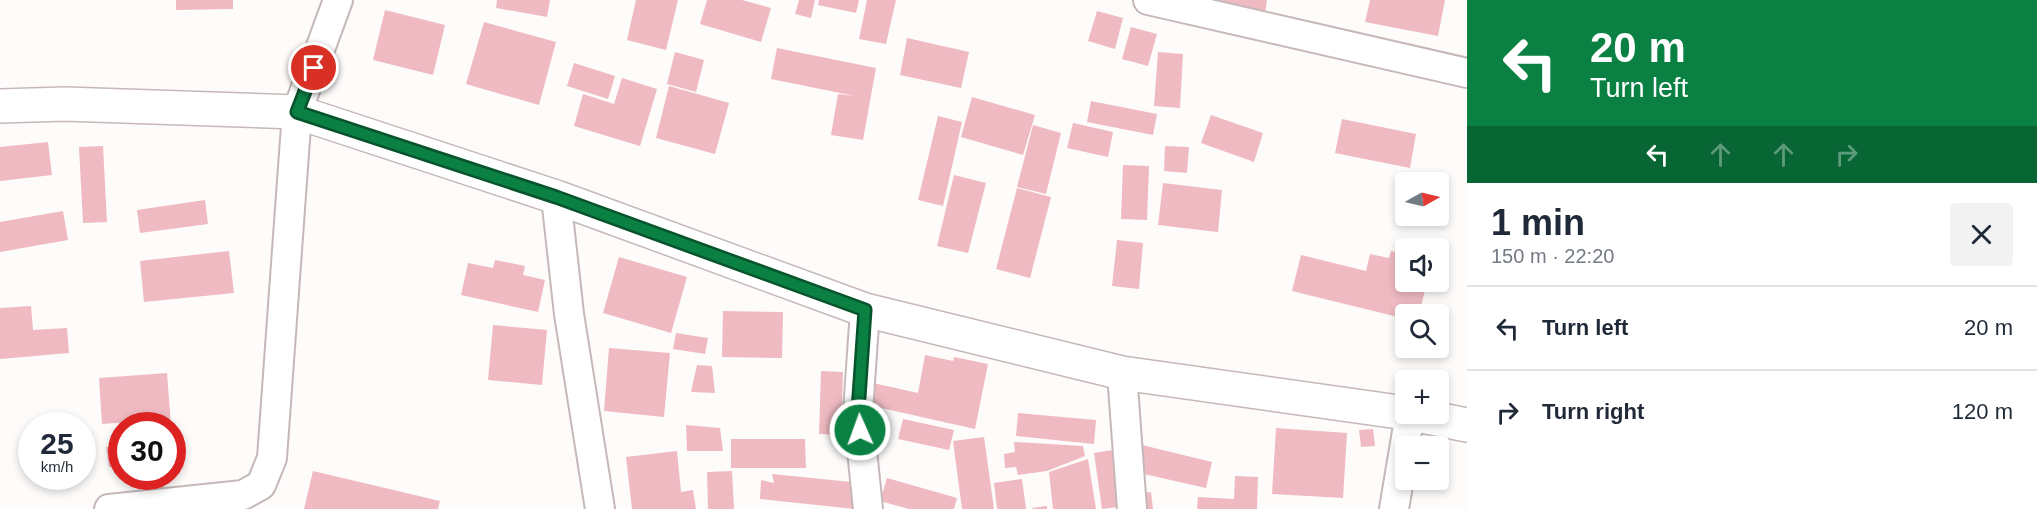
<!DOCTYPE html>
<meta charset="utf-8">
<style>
:root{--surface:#fff;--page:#f2f2f3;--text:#1f2937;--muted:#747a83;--line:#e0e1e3}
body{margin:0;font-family:Arial,sans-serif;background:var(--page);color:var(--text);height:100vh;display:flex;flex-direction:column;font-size:22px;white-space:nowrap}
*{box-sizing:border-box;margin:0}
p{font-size:20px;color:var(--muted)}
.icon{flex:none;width:33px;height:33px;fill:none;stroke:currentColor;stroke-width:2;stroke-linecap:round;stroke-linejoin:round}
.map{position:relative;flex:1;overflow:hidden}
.drawer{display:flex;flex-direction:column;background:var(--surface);width:570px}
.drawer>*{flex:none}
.banner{background:#0b8043;color:#fff;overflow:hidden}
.needle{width:39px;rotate:82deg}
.fabs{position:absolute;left:1395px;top:172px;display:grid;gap:12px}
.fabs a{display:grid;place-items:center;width:54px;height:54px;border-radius:6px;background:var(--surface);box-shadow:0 3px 9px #0003;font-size:30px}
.speed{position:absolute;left:18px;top:412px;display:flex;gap:12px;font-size:30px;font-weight:700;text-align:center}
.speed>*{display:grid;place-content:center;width:78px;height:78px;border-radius:50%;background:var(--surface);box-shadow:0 3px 9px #0003;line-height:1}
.speed small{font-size:15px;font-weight:400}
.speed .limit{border:9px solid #d22;background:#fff;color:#111}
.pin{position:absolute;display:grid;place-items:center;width:51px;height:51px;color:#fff;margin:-26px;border:3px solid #fff;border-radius:50%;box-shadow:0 2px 6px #0007}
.me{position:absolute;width:66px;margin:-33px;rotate:358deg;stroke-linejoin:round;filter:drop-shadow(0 0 4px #0008)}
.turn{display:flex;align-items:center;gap:21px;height:126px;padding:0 24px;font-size:27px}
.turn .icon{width:78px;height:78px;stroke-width:2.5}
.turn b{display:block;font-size:42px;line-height:51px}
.lanes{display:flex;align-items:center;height:57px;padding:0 24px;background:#0003;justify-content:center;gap:30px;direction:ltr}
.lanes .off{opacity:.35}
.round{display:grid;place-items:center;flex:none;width:63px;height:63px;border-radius:6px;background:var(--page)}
.head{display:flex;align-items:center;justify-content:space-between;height:102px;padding:0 24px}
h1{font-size:36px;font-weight:600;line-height:45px}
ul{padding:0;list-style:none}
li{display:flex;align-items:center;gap:18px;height:84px;padding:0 24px;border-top:2px solid var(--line)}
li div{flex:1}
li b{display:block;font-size:22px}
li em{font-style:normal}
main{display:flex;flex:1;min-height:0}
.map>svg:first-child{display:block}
.building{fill:#efbac2}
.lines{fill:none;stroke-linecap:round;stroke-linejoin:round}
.minor-casing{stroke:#c6b8b9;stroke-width:32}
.primary-casing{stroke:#c6b8b9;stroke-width:36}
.minor{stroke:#fff;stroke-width:28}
.primary{stroke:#fff;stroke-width:33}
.route-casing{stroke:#07532c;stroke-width:15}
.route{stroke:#0b8043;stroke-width:10}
</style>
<main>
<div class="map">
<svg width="1467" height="509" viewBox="0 0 1467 509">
<rect width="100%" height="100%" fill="#fefbfb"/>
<!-- building -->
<path class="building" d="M 176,0 L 233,0 L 233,9 L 176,10 Z
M 497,0 L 550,0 L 547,17 L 496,8 Z
M 636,0 L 678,0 L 666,50 L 627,40 Z
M 707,0 L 742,0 L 771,8 L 761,42 L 700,24 Z
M 799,0 L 815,0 L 811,18 L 795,14 Z
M 819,0 L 859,0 L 856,13 L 818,5 Z
M 867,0 L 896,0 L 886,44 L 859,39 Z
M 1204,0 L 1267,0 L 1265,14 Z
M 1370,0 L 1445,0 L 1438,36 L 1365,22 Z
M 385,10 L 445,25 L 433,75 L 373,60 Z
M 1097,11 L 1123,18 L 1115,49 L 1088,41 Z
M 484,22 L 556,42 L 539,105 L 466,84 Z
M 1131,27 L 1157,34 L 1148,66 L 1122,59 Z
M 907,38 L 969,52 L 961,88 L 900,75 Z
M 777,48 L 876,68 L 863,140 L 831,135 L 838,94 L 855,96 L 771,79 Z
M 675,52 L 704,60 L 696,92 L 667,84 Z
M 1158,52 L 1183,54 L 1180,108 L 1154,106 Z
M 574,63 L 615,76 L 608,99 L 567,86 Z
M 622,78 L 657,89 L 640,146 L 574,126 L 583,94 L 614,104 Z
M 669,86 L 729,103 L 715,154 L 656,138 Z
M 972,97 L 1035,115 L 1023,155 L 961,137 Z
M 1091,101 L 1157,114 L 1153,135 L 1087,122 Z
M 1211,115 L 1263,133 L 1254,162 L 1201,143 Z
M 938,116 L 962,122 L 943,206 L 918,200 Z
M 1342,119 L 1416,134 L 1410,168 L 1335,153 Z
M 1073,123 L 1113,132 L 1108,157 L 1067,148 Z
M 1033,125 L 1061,133 L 1046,194 L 1017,187 Z
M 48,142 L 52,175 L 0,181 L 0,147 Z
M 103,146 L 107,222 L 83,223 L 79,147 Z
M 1165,146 L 1189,147 L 1187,173 L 1164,171 Z
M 1123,165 L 1149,166 L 1147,220 L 1121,219 Z
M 954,175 L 986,183 L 968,253 L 937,246 Z
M 1163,183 L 1222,190 L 1218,232 L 1158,225 Z
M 1017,188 L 1051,197 L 1030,278 L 996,269 Z
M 205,200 L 208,224 L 140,233 L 137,210 Z
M 63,211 L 68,240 L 0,252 L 0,222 Z
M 1117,240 L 1143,243 L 1139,289 L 1112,286 Z
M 229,251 L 234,293 L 144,302 L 140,261 Z
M 1391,251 L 1406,255 L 1406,282 L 1427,282 L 1419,315 L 1406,315 L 1406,319 L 1292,291 L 1301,255 L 1366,271 L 1370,254 L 1389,258 Z
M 619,257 L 687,277 L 671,333 L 603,313 Z
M 495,260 L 525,266 L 523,275 L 545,280 L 538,312 L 461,295 L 468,263 L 493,268 Z
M 31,306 L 33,330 L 67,328 L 69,353 L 0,359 L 0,308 Z
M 723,311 L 783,312 L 782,358 L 722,357 Z
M 493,325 L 547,330 L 542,385 L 488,380 Z
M 676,333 L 708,338 L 705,354 L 673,349 Z
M 609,348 L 670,353 L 664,417 L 604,411 Z
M 925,355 L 953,361 L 954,357 L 988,364 L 975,429 L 868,405 L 873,383 L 918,393 Z
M 697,365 L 712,366 L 715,393 L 691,392 Z
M 821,371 L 843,372 L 841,435 L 819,434 Z
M 167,373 L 171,426 L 143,426 L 143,421 L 102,424 L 99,378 Z
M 1018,413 L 1096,420 L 1094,444 L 1016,436 Z
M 903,419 L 954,430 L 949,450 L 898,439 Z
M 686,425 L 720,428 L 723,451 L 687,451 Z
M 1276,428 L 1347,433 L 1343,498 L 1272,494 Z
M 1373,429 L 1375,446 L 1361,447 L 1359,430 Z
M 984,437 L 994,509 L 962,509 L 953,441 Z
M 731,439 L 805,439 L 806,468 L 731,468 Z
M 1014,442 L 1083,446 L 1085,456 L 1047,471 L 1018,475 L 1016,467 L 1005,468 L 1004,454 L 1015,452 Z
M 122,445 L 122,465 L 109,467 L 106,447 Z
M 1142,445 L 1212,462 L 1206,488 L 1135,472 Z
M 1119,449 L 1126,506 L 1102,509 L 1094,453 Z
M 677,451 L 681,492 L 693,490 L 696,509 L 632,509 L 626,457 Z
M 1088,459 L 1096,509 L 1053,509 L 1049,472 Z
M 313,471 L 440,501 L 438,509 L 304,509 Z
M 732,471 L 734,509 L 708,509 L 707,472 Z
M 772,474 L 851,482 L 855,509 L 760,499 L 761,480 L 774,483 Z
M 1235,476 L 1258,477 L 1257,509 L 1197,509 L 1198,497 L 1234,499 Z
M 887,478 L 957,498 L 954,509 L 909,509 L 880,501 Z
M 1022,479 L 1026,509 L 997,509 L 994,483 Z
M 1151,492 L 1153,509 L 1139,509 L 1137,494 Z
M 1047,506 L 1047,509 L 1033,509 L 1032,508 Z"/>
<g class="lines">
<defs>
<path id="minor" d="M 1148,0 L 1467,73
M 556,197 L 569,314 L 600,509
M 865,310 L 858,411 L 868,509
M 1122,373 L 1132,509
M 109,509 L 243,495 L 261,485 L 272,458 L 297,112 L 338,0
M 1394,509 L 1410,414"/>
<path id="primary" d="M 0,106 L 65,104 L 297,112 L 556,197 L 865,310 L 1122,373 L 1406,413
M 1412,414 L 1467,425"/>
</defs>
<!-- minor casing -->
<use href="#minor" class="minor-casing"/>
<!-- primary casing -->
<use href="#primary" class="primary-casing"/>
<!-- minor -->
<use href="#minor" class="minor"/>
<!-- primary -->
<use href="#primary" class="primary"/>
</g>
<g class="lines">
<defs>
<path id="route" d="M 314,68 L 297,112 L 556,197 L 865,310 L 858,411 L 860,430"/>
</defs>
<!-- route casing -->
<use href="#route" class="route-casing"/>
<!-- route -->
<use href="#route" class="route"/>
</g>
</svg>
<div class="fabs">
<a><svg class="needle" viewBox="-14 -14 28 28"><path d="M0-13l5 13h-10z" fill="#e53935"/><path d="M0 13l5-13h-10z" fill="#747a83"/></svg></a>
<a><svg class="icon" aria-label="sound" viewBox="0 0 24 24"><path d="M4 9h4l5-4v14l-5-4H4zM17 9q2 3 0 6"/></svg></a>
<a><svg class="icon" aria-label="search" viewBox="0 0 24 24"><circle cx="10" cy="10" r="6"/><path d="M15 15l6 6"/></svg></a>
<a>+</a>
<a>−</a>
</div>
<div class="speed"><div>25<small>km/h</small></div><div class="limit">30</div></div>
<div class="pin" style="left:314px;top:68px;background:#d93025"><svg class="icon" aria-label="arrive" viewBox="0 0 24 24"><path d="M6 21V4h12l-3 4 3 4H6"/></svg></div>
<svg class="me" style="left:860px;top:430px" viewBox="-20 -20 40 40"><circle r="17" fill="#0b8043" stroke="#fff" stroke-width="3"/><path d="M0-11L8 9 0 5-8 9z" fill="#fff"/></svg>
</div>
<section class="drawer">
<div class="banner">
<div class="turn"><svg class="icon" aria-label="left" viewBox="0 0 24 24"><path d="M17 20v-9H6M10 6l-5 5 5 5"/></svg><div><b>20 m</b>Turn left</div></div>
<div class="lanes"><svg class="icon" aria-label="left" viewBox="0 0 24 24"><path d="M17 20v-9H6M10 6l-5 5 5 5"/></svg><svg class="icon off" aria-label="ahead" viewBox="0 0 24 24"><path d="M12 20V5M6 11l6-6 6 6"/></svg><svg class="icon off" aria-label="ahead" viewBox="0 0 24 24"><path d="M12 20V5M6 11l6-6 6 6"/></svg><svg class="icon off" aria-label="right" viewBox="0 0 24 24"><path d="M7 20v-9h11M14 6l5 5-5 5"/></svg></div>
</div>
<div class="head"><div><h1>1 min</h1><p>150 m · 22:20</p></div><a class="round"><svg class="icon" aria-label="close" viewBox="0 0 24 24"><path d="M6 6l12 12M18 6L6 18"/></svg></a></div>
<ul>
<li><svg class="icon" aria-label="left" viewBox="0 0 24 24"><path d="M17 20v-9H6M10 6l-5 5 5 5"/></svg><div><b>Turn left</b></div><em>20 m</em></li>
<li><svg class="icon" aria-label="right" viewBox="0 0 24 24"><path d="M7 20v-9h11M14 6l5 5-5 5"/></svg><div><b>Turn right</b></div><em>120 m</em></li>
</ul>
</section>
</main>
